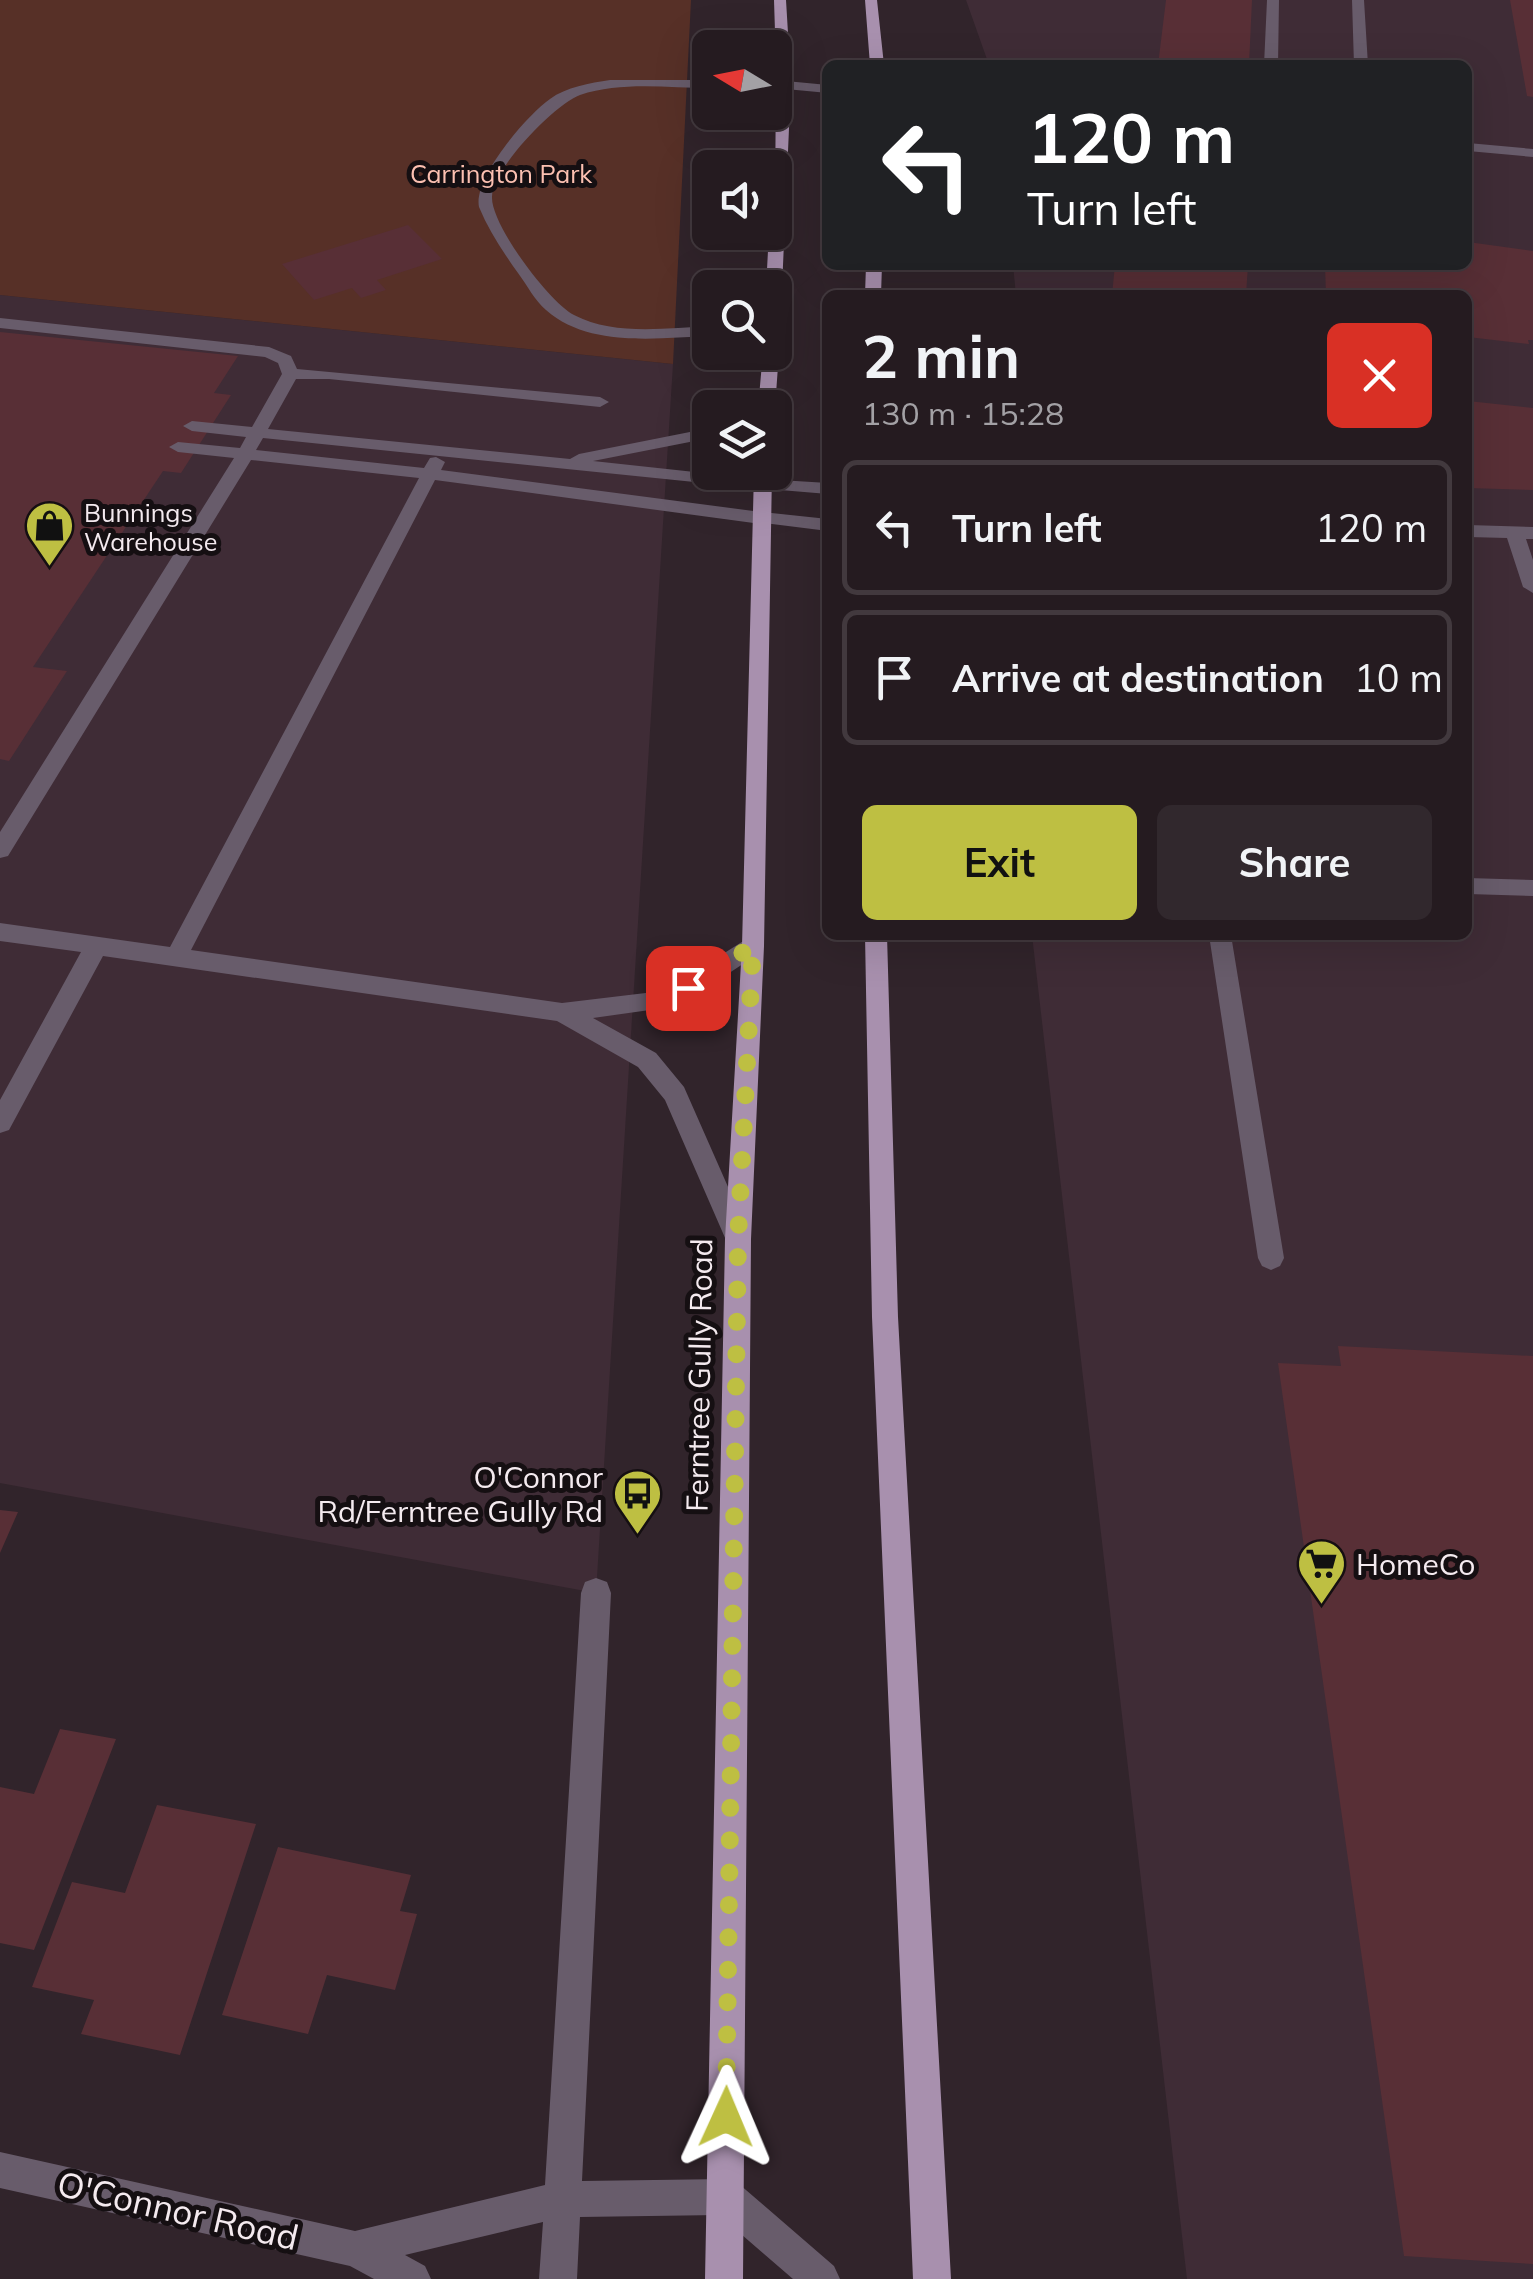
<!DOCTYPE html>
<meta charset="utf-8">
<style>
:root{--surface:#251b20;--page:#31282d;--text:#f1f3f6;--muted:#a3a1a5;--line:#42393e;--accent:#bebf42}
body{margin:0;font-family:Mulish,sans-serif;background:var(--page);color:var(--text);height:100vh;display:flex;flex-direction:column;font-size:38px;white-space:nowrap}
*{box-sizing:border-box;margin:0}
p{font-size:32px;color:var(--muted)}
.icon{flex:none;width:55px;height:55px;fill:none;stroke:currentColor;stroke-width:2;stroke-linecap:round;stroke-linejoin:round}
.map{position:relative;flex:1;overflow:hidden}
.sheet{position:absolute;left:822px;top:290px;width:650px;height:650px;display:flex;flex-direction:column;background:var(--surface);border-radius:15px;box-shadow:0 10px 40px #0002,0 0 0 2px var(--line)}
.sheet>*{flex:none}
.banner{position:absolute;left:822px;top:60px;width:650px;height:210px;border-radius:15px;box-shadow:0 10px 40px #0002,0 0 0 2px var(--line);background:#202124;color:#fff;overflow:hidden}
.needle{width:65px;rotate:280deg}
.controls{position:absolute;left:692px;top:30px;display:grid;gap:20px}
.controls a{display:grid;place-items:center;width:100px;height:100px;border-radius:15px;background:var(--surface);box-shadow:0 10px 40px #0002,0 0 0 2px var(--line);font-size:50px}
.pin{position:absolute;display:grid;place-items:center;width:85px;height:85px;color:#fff;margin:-42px;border-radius:20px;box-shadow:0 5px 15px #0006}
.me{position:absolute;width:110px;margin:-55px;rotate:1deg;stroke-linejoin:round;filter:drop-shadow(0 0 8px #0008)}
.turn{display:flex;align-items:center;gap:35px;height:210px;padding:0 40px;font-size:45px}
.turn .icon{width:130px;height:130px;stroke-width:2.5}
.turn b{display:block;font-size:70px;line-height:85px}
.round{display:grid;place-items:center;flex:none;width:105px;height:105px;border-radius:15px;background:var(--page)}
.overview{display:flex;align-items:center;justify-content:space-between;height:170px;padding:0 40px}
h1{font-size:60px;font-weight:700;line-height:75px}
.action{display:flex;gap:20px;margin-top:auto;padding:20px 40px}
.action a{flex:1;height:115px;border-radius:15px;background:var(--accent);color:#111;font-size:40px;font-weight:700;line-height:115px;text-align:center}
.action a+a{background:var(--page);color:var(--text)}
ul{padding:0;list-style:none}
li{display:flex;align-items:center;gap:30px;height:135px;margin:0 20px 15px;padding:0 20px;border:5px solid var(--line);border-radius:15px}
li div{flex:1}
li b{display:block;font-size:38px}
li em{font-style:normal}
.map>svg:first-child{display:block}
.built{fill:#3f2c36}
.green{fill:#573027}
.building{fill:#582f36}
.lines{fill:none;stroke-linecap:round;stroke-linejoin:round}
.lane{fill:#685c6b;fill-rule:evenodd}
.street{fill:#685c6b;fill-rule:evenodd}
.primary{fill:#a890ae;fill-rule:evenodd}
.route{stroke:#bebf42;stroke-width:18;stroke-dasharray:0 32.4}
.labels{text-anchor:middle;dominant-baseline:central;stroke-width:10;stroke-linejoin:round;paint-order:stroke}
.far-park-label{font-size:25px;fill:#fcc0b1;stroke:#150f12}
.far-poi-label{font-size:25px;fill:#f4eaef;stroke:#150f12;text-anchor:start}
.street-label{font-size:30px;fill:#f4eaef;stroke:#150f12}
.poi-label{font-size:30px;fill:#f4eaef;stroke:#150f12;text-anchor:end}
.near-street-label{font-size:35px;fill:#f4eaef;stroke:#150f12}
</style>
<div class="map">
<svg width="1533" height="2279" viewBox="0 0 1533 2279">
<rect width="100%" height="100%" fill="#31242b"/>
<!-- built -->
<path class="built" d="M 966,0 L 1533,0 L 1533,2279 L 1187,2279 L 1032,935 L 1468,935 L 1468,295 L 1016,295 L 1013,265 L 1468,265 L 1468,65 L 989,65 Z
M 0,295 L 673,364 L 596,1593 L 0,1483 Z"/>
<!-- green -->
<path class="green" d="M 0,0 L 691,0 L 673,364 L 0,295 Z"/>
<!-- building -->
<path class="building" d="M 1166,0 L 1252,0 L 1249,65 L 1158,65 Z
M 1510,0 L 1533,0 L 1533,97 L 1527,96 Z
M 408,225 L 442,259 L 377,280 L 386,290 L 361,298 L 352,288 L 314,300 L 282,264 Z
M 1468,242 L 1533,251 L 1533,340 L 1528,340 L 1529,344 L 1468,337 L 1468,295 L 1326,295 L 1325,265 L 1468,265 Z
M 1115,265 L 1248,265 L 1246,295 L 1112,295 Z
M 0,332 L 238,356 L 214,393 L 231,395 L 181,473 L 163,471 L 33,667 L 67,671 L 9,761 L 0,759 Z
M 1468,401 L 1533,408 L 1533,490 L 1468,488 Z
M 1338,1346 L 1533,1356 L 1533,2264 L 1404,2256 L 1278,1363 L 1341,1366 Z
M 0,1510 L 18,1512 L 0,1553 Z
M 60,1729 L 116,1739 L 34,1950 L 0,1943 L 0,1787 L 34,1794 Z
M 157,1805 L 256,1824 L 180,2055 L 81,2034 L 94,2000 L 32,1987 L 72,1882 L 125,1893 Z
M 278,1847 L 411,1875 L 400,1911 L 417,1914 L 395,1990 L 327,1975 L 308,2034 L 222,2015 Z"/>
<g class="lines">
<!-- lane -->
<path class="lane" d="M 1267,0 L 1279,0 L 1278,65 L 1264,65 Z
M 1352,0 L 1364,0 L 1368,65 L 1354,65 Z
M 610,80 L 710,80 L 710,88 C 668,88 621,81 580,95 C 555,104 492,169 492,197 C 491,225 549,302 574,315 C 614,336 666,328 710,326 L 710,336 C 657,338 589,348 546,310 C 535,301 527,285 518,273 C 503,252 489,231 479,207 C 473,178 526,116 550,99 C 566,87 590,83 610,80 Z
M 775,80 L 828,85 L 828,93 L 775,88 Z
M 1468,143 L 1533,149 L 1533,157 L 1468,151 Z
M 0,318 L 269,347 L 291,356 L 297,369 L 600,397 L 609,402 L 600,407 L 329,379 L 296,379 L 268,429 L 570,459 L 579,454 L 710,428 L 710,438 L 593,461 L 769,480 L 772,484 L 763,489 L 263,438 L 256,450 L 424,468 L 430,458 L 436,457 L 445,462 L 441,470 L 761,512 L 770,518 L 761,524 L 435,480 L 191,950 L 562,1003 L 654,992 L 680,981 L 745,940 L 761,940 L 764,946 L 761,952 L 696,995 L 664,1008 L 593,1018 L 656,1053 L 684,1087 L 751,1239 L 747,1247 L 738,1251 L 729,1247 L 665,1100 L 638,1067 L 557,1021 L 103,956 L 9,1130 L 0,1133 L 0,1100 L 81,952 L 0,941 L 0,923 L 170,947 L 419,478 L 251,460 L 8,856 L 0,858 L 0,832 L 234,458 L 178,452 L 169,447 L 178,442 L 240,448 L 246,437 L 192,431 L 183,426 L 192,421 L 252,427 L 282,374 L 278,363 L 265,357 L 0,328 Z
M 1468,525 L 1533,527 L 1533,539 L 1526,539 L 1533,560 L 1533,593 L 1523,587 L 1507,538 L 1468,537 Z
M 1468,878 L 1533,880 L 1533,896 L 1468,894 Z
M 1209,935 L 1231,935 L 1284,1258 L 1280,1266 L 1271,1270 L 1262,1266 L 1258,1258 Z"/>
<!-- street -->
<path class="street" d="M 763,479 L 828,483 L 828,494 L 757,488 L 754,484 Z
M 761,512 L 828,519 L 828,531 L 755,522 L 752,518 Z
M 596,1578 L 607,1582 L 611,1593 L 582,2181 L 726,2179 L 739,2184 L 834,2266 L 840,2279 L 793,2279 L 719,2215 L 580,2217 L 577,2279 L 539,2279 L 543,2222 L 405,2255 L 425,2266 L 431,2279 L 374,2279 L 350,2266 L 0,2188 L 0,2152 L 355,2231 L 545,2185 L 581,1593 L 585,1582 Z"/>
<!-- primary -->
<path class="primary" d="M 774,0 L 786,0 L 791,83 L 782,288 L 775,292 L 775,288 L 766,288 L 769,232 L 775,232 C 775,155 777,79 774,0 Z
M 865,0 L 877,0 L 884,65 L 870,65 Z
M 866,265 L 882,265 L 881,295 L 865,295 Z
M 775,348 L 779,352 L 775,408 L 758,408 L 763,352 L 775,352 Z
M 754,472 L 772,472 L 764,946 L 751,1239 L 743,2279 L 705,2279 L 725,1239 L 742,946 Z
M 865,935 L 887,935 L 898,1317 L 951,2279 L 913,2279 L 872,1317 Z"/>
</g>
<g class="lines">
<!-- route -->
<path class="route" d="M 688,988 L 753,946 L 738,1239 L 726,2117"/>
</g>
<!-- icons -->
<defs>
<symbol id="shop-pin" viewBox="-11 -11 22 30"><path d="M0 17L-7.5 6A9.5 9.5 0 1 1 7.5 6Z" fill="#bebf42" stroke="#150f12"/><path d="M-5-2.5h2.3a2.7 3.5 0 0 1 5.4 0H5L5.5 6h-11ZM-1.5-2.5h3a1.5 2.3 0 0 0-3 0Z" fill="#111"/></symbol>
<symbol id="bus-pin" viewBox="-11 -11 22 30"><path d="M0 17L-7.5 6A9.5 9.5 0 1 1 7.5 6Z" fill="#bebf42" stroke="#150f12"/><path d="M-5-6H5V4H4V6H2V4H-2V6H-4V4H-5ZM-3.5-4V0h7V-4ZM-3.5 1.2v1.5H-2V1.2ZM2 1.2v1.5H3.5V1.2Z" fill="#111"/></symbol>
<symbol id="supermarket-pin" viewBox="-11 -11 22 30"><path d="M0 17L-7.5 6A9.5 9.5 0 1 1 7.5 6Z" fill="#bebf42" stroke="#150f12"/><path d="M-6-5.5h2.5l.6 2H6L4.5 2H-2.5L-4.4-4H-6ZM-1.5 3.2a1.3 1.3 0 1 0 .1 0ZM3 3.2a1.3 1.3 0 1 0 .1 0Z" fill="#111"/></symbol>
</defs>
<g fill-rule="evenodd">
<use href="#shop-pin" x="22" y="498" width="55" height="75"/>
<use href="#bus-pin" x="610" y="1466" width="55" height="75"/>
<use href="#supermarket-pin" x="1294" y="1536" width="55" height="75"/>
</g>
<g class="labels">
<!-- far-park labels -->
<g class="far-park-label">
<text x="501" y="173">Carrington Park</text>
</g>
<!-- far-poi labels -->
<g class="far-poi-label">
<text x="84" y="512">Bunnings<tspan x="84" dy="29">Warehouse</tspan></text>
</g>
<!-- street labels -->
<g class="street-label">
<text transform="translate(699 1375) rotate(-89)">Ferntree Gully Road</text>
</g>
<!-- poi labels -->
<g class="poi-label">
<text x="603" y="1477">O'Connor<tspan x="603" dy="34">Rd/Ferntree Gully Rd</tspan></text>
<text x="1356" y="1564" text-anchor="start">HomeCo</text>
</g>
<!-- near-street labels -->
<g class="near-street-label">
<text transform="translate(178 2210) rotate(13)">O'Connor Road</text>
</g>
</g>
</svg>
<div class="controls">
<a><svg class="needle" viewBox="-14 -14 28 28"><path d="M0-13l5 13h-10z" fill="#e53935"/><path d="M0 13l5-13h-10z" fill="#a3a1a5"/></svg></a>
<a><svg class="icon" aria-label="sound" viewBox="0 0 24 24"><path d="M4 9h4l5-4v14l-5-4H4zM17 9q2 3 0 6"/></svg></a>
<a><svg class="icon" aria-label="search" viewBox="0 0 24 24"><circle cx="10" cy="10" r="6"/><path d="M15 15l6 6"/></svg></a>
<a><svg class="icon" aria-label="layers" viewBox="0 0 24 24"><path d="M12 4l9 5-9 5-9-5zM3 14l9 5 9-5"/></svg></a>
</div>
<div class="pin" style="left:688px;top:988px;background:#d93025"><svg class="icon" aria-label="arrive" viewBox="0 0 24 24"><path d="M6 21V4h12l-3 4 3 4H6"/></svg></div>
<svg class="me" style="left:726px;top:2117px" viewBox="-20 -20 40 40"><path d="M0-17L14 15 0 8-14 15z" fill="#bebf42" stroke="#fff" stroke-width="4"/></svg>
<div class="banner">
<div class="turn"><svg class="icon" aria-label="left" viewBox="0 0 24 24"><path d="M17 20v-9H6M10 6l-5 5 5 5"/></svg><div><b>120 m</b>Turn left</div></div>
</div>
<section class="sheet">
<div class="overview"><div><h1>2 min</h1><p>130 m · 15:28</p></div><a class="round" style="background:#d93025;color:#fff"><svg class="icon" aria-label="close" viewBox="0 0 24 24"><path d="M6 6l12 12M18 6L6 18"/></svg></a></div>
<ul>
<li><svg class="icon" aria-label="left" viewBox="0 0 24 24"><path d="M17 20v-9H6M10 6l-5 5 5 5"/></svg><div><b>Turn left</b></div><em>120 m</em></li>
<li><svg class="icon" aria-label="arrive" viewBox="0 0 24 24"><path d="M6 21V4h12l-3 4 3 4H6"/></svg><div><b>Arrive at destination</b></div><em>10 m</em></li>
</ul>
<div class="action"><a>Exit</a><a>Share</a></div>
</section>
</div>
